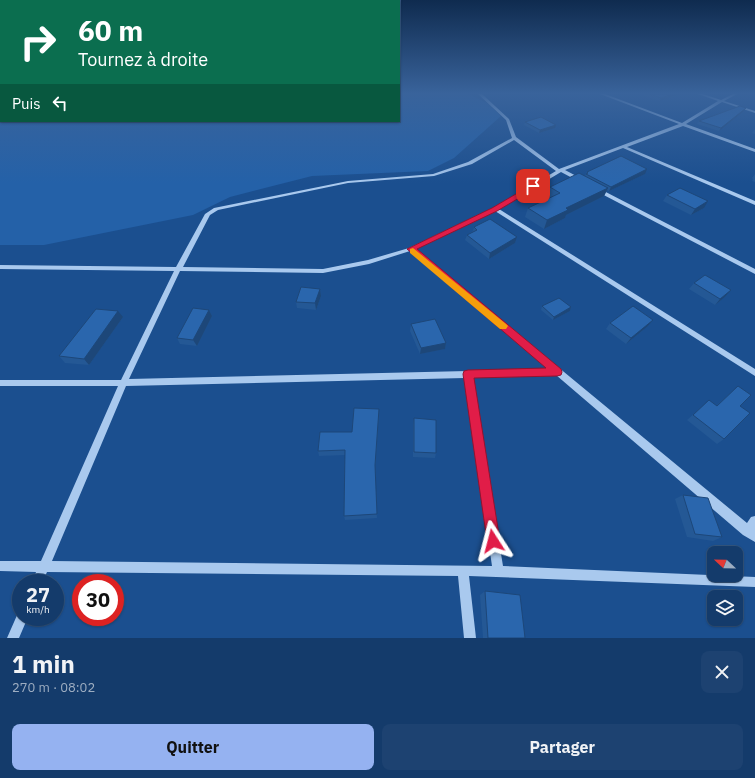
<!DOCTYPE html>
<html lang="fr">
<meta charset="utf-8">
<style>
:root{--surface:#143b6b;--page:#1d4271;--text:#f1f3f6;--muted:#9dadc1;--line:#33557e;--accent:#95b2f1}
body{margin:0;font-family:"IBM Plex Sans",sans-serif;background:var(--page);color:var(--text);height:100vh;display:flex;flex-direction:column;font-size:15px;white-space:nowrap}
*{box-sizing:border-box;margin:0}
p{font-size:13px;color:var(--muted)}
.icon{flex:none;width:22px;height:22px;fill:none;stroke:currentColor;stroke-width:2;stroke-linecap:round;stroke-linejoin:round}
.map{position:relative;height:638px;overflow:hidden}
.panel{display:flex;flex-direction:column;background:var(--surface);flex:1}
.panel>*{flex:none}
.guide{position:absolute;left:0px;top:0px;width:400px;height:122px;box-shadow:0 1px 3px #0004,0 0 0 1px var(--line);background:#0b6e4f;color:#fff;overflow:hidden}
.needle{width:26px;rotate:292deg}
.buttons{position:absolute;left:707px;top:546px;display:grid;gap:8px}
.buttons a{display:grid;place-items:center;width:36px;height:36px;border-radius:8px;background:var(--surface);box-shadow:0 1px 3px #0004,0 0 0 1px var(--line);font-size:20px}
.speed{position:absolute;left:12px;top:574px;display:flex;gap:8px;font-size:20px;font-weight:700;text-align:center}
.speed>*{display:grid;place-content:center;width:52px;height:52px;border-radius:50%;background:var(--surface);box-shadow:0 1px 3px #0004,0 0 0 1px var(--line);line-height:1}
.speed small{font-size:10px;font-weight:400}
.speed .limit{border:6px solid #d22;background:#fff;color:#111}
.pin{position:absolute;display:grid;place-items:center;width:34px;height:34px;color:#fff;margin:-17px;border-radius:8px;box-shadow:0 2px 6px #0006}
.me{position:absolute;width:44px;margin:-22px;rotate:351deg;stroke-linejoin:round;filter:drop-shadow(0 0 3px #0008)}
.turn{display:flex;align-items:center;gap:14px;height:84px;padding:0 12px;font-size:18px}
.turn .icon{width:52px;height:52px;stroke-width:2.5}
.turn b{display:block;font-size:28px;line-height:34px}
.then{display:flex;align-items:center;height:38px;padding:0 12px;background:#0003;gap:8px;font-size:15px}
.round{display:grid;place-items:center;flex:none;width:42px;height:42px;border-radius:8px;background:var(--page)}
.overview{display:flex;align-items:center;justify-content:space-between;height:68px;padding:0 12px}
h1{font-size:24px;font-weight:700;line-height:30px}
.button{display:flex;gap:8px;margin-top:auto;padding:8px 12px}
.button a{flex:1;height:46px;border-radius:8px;background:var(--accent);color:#111;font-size:16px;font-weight:700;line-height:46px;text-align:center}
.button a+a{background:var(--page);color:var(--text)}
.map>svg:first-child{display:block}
.green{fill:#2461a8}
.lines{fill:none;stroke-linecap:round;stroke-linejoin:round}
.minor{fill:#a9c9ee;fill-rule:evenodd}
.wall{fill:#245895}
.shaded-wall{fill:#1d4779}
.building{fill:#2a66ad;stroke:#1d4779}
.route{fill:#e11d48;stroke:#92132f}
.slow{fill:#f59e0b}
</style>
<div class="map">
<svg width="755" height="638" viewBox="0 0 755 638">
<rect width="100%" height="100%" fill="#1b4f8f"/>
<!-- green -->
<path class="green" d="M 0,94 L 1,121 L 399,121 L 399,94 L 468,94 L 487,103 L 501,116 L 454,158 L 428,171 L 312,176 L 230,197 L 193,215 L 44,245 L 0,245 Z"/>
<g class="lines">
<!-- minor -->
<path class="minor" d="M 478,94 L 482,94 L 509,119 L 516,137 L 559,169 L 679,124 L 600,94 L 605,94 L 682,123 L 718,101 L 698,94 L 703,94 L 721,100 L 733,94 L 737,94 L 724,101 L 755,111 L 755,113 L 722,102 L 686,124 L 755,149 L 755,152 L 683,126 L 627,147 L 755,201 L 755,205 L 623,148 L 565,170 L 582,179 L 582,181 L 578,181 L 561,172 L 499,209 L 755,369 L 755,376 L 495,211 L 415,249 L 747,523 L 751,517 L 755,516 L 755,542 L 743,535 L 556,375 L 472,377 L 503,566 L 755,577 L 755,587 L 469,576 L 476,638 L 464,638 L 458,576 L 47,572 L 42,583 L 32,583 L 36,572 L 0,571 L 0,561 L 41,561 L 118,386 L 0,386 L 0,380 L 121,380 L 174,271 L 0,269 L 0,265 L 176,267 L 205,214 L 214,208 L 348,181 L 433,174 L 468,162 L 512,138 L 506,120 ZM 514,140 L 556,171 L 493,208 L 409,248 L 368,260 L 323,269 L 183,267 L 210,215 L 218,210 L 348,183 L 434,176 L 472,164 ZM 410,251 L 549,369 L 129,379 L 180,271 L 323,273 L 369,264 ZM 465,378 L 492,566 L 52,561 L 126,386 Z
M 598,188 L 755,269 L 755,274 L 596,191 L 596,189 Z
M 21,612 L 21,617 L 28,617 L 19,638 L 7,638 L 18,613 Z"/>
</g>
<!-- wall -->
<path class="wall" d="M 639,94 L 679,94 L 660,101 Z
M 744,111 L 719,131 L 697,124 L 699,121 Z
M 525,122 L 555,128 L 539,133 L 524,125 Z
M 755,129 L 755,134 L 752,133 Z
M 587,172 L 645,174 L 609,191 L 607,190 L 604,196 L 566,215 L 565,218 L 544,229 L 525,217 L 528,208 L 551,198 L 547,195 L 550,187 L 585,176 Z
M 755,174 L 755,182 L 752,181 L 753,179 L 752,178 Z
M 667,195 L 704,208 L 691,215 L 663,201 Z
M 474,227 L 517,237 L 515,243 L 489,259 L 465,240 L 467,235 L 473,231 Z
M 694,283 L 731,290 L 725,297 L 715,305 L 689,289 Z
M 320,289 L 321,296 L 316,310 L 297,308 L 296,302 Z
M 542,306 L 571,307 L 570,311 L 553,320 L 541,310 Z
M 209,310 L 212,316 L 197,346 L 180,344 L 177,338 Z
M 123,317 L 89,365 L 65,363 L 59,356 Z
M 653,320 L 648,326 L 626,344 L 606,329 L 610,323 Z
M 411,324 L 446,343 L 445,349 L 420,354 L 410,331 Z
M 738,386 L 740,406 L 724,439 L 717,444 L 687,420 L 709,400 L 716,406 Z
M 379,414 L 375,469 L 377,518 L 345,520 L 344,516 L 345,455 L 319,456 L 318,451 L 352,432 Z
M 414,418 L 436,453 L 435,458 L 413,457 L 413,424 Z
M 683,495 L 722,537 L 713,541 L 687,537 L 675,499 Z
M 485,591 L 525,638 L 483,638 L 480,595 Z"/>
<!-- shaded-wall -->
<path class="shaded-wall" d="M 673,94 L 679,94 L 660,101 L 661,98 Z
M 746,108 L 744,111 L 719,131 L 721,128 Z
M 556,125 L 555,128 L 539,133 L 540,130 Z
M 647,169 L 645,174 L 609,191 L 611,187 Z
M 608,188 L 604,196 L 566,215 L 565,218 L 544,229 L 547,220 L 566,208 Z
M 708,201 L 704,208 L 691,215 L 695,209 Z
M 517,237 L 515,243 L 489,259 L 490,253 Z
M 320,289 L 321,296 L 316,310 L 315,303 Z
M 731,290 L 725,297 L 715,305 L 720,299 Z
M 571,307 L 570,311 L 553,320 L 554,317 Z
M 209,310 L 212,316 L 197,346 L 193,340 Z
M 118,311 L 123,317 L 89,365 L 84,359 Z
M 653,320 L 648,326 L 626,344 L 631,338 Z
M 446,343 L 445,349 L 420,354 L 421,348 Z"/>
<!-- building -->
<path class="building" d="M 649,94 L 673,94 L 661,98 Z
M 740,106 L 746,108 L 721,128 L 699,121 Z
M 541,117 L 556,125 L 540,130 L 525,122 Z
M 621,156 L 647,169 L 611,187 L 586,174 L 588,173 L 587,172 Z
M 579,173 L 608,188 L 566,208 L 568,210 L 547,220 L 528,208 L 560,193 L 550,187 Z
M 680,188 L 708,201 L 695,209 L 667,195 Z
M 490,219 L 517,237 L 490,253 L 467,235 L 477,230 L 474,227 Z
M 705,275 L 731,290 L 720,299 L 694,283 Z
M 301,287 L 320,289 L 315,303 L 296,302 Z
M 559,298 L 571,307 L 554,317 L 542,306 Z
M 633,306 L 653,320 L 631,338 L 610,323 Z
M 193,308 L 209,310 L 193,340 L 177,338 Z
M 96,309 L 118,311 L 84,359 L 59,356 Z
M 435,319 L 446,343 L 421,348 L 411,324 Z
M 738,386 L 751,395 L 740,406 L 750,413 L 724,439 L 693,415 L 709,400 L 717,406 Z
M 354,408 L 379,409 L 375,465 L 377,514 L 344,516 L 345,450 L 318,451 L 320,432 L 352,432 Z
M 414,418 L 436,420 L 436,453 L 414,452 Z
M 683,495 L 708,498 L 722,537 L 695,534 Z
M 485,591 L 520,595 L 525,638 L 488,638 Z"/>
<!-- sky -->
<linearGradient id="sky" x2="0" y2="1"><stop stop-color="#0f2b4f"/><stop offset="0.51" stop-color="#39639b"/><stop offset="1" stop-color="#39639b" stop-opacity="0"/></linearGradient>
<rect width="755" height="183" fill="url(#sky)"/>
<!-- route -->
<path class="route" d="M 533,184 L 537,186 L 536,188 L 497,211 L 417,249 L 561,369 L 562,372 L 561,375 L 557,376 L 474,378 L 500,541 L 498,546 L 493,548 L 489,546 L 487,541 L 463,374 L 464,371 L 468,370 L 546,368 L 407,249 L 492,208 Z"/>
<!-- slow -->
<path class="slow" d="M 413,248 L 506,324 L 508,326 L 506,329 L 500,329 L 410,253 L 410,249 Z"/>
</svg>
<div class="buttons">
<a><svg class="needle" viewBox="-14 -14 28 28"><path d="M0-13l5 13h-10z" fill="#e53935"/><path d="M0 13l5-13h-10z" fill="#9dadc1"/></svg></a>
<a><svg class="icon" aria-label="layers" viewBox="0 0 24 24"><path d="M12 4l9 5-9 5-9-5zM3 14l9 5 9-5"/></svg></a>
</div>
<div class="speed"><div>27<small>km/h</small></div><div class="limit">30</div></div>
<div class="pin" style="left:533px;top:186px;background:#d93025"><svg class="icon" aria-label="arrive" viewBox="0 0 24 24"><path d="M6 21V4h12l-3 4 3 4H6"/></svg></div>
<svg class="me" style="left:493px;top:541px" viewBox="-20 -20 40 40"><path d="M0-17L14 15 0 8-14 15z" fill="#e11d48" stroke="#fff" stroke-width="4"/></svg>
<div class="guide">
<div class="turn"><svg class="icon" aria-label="right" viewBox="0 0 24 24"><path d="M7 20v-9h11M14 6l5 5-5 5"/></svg><div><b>60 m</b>Tournez à droite</div></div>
<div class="then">Puis<svg class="icon" aria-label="left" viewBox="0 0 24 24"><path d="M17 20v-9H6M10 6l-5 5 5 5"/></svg></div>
</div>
</div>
<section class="panel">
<div class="overview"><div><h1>1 min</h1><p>270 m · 08:02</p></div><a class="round"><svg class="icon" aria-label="close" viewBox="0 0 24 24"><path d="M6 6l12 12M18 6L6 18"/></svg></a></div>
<div class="button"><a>Quitter</a><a>Partager</a></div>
</section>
